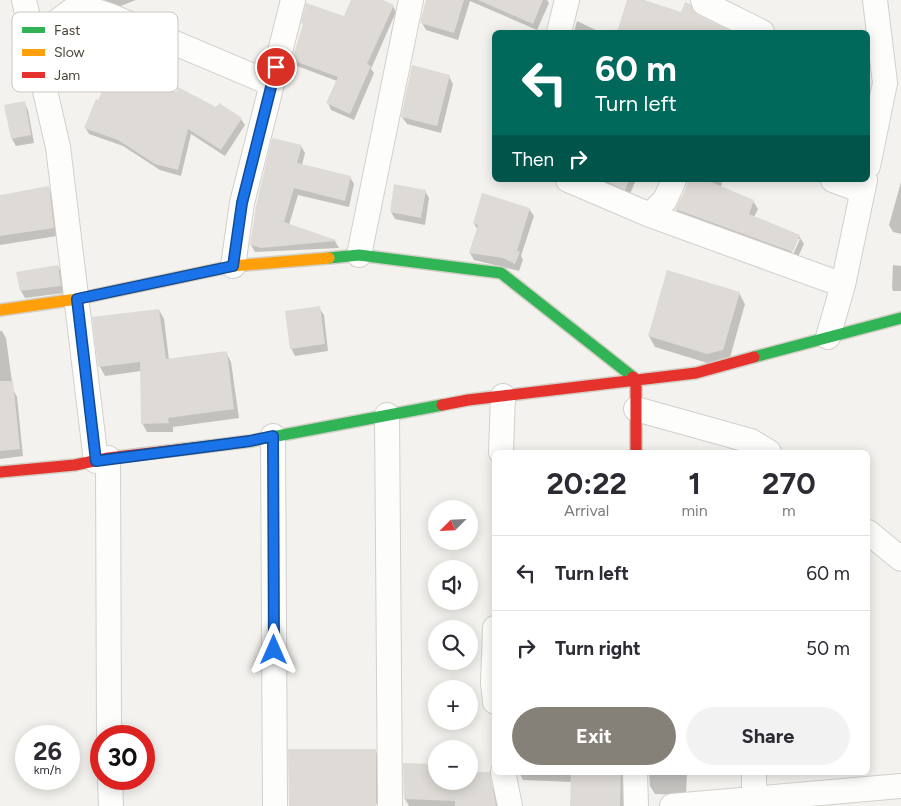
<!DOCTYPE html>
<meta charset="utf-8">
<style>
:root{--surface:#fff;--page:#f2f2f3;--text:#2b2b33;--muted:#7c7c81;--line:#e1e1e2;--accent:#868178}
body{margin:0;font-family:Figtree,sans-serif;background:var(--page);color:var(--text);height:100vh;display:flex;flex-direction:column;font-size:19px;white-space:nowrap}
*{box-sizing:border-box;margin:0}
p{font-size:16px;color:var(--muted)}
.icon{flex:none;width:28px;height:28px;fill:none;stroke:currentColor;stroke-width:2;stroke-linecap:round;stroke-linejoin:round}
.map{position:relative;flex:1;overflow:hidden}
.details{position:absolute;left:492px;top:450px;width:378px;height:325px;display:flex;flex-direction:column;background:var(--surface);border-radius:8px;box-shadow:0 2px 12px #0003}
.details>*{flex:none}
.hud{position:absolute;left:492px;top:30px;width:378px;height:152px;border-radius:8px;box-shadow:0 2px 12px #0003;background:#00695c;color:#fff;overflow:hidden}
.needle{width:32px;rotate:246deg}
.buttons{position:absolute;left:428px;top:500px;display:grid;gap:10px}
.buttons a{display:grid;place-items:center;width:50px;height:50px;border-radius:50%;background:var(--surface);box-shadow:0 2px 12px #0003;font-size:25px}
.speed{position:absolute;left:15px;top:725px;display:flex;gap:10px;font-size:25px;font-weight:700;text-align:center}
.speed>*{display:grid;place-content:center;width:65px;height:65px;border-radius:50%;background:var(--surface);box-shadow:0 2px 12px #0003;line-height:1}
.speed small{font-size:12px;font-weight:400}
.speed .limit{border:8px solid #d22;background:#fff;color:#111}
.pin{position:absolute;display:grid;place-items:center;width:42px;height:42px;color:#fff;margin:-21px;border:2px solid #fff;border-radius:50%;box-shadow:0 1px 5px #0007}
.me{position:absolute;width:55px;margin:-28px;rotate:0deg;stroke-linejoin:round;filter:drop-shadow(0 0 4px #0008)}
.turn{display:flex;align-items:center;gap:18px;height:105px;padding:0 20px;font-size:22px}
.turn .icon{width:65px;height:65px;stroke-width:2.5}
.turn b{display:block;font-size:35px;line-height:42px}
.then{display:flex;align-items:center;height:48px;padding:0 20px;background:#0003;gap:10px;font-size:19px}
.eta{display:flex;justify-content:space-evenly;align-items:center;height:85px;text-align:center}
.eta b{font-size:30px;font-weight:700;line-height:35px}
.button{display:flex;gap:10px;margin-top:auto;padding:10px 20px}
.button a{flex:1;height:58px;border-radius:30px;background:var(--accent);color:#fff;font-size:20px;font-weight:700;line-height:58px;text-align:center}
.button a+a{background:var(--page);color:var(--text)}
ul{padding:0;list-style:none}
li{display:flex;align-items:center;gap:15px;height:75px;padding:0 20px;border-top:1px solid var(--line)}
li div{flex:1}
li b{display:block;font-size:19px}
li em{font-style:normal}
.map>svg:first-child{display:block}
.shadow{fill:#0003}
.building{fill:#dedbd6}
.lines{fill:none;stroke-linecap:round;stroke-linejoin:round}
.street-casing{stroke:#d2d0cb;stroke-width:26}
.fast-casing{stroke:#d3cfc5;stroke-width:14}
.slow-casing{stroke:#d3cfc5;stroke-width:14}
.jam-casing{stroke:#d3cfc5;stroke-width:14}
.street{stroke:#fdfdfc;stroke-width:24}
.fast{stroke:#30b455;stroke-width:11}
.slow{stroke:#ff9f0a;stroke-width:11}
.jam{stroke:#e5322d;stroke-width:11}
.route-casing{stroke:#114b97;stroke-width:12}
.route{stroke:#1a73e8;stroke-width:9}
.key{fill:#fff;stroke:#c9c7c4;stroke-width:1}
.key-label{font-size:14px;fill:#4b4439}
</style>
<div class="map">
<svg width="901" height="806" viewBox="0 0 901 806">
<rect width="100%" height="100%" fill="#f4f2ee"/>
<!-- shadow -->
<path class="shadow" d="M 105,0 L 136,0 L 113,9 L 109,7 Z
M 352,0 L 380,0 L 393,6 L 396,12 L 371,69 L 374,73 L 354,120 L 331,110 L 328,103 L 337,81 L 297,66 L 293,60 L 345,17 Z
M 428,0 L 547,0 L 549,3 L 537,30 L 470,1 L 458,40 L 426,30 L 422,23 Z
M 628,0 L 640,0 L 682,14 L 697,16 L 729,32 L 618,32 Z
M 577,21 L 600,32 L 574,32 Z
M 449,76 L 453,84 L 441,133 L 407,124 L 402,117 Z
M 176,94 L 241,119 L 245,125 L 225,156 L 191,134 L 181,176 L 160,170 L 123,146 L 89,134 L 85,127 Z
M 24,102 L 28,110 L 34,143 L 16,146 L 12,139 Z
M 301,146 L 305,153 L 302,165 L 350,177 L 354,184 L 349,207 L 298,195 L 289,225 L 335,241 L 339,248 L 255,252 L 251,245 Z
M 593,180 L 636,180 L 629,196 Z
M 689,180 L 720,180 L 722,184 L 720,187 L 753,201 L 758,209 L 754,217 L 799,236 L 804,244 L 797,259 L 792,257 L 800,239 L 797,239 L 790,256 L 681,217 L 676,209 L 688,186 Z
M 901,182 L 901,234 L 893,232 L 889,225 Z
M 48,187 L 52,195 L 57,236 L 0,245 L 0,196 Z
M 425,191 L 429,198 L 425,225 L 395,219 L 391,212 Z
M 529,209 L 534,216 L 521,256 L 523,260 L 519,271 L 474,260 L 470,253 L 478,230 L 474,224 Z
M 893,265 L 901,266 L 901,291 L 893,291 L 892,288 Z
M 58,266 L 62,274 L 64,293 L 25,298 L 21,291 L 18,273 Z
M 739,293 L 745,304 L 729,361 L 714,365 L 655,347 L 649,336 Z
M 319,308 L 324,315 L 328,351 L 295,356 L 291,348 Z
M 159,310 L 164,319 L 169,360 L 226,352 L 231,362 L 239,418 L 173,427 L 173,432 L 147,432 L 142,423 L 141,371 L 105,376 L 100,367 Z
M 0,331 L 2,331 L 6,338 L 13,389 L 17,397 L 23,456 L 0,459 Z
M 375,750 L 381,761 L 381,806 L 378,806 L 374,800 L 375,806 L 289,806 Z
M 405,764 L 436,765 L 436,781 L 491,785 L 495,792 L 498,806 L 409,806 L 405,799 Z
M 519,772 L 629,772 L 624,806 L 571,806 L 572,782 L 523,780 Z
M 649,772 L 687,772 L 686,795 L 655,794 L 650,786 Z"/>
<!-- building -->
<path class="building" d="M 351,0 L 383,0 L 394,5 L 367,64 L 371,66 L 350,114 L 326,103 L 338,77 L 292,60 L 303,24 L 301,23 L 306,3 L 344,16 Z
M 426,0 L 464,0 L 454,33 L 420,23 Z
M 478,0 L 543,0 L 533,24 Z
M 627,0 L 644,0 L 681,12 L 685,2 L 690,4 L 698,15 L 732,32 L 617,32 Z
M 117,60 L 151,77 L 176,92 L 178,87 L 216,107 L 219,103 L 242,118 L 221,150 L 188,129 L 178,170 L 155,164 L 118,140 L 84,128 L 96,99 L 98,100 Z
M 412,65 L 450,75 L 437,126 L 401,117 Z
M 25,101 L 31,135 L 11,139 L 4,105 Z
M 272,138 L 302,145 L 297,163 L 351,176 L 345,201 L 294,188 L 284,222 L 336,240 L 335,241 L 261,248 L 250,245 L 256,206 Z
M 603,180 L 629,180 L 625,190 Z
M 688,180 L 706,180 L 754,200 L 749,214 L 800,235 L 793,252 L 675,209 L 687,186 Z
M 394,184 L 426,190 L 421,218 L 390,212 Z
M 49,186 L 54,228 L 0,236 L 0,195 Z
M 482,193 L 530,208 L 517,251 L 520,252 L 515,264 L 503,258 L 469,253 L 478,225 L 473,224 Z
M 58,265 L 61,286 L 20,291 L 16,272 Z
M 667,270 L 740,292 L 723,350 L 707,354 L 648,336 Z
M 320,306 L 325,344 L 290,349 L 285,311 Z
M 159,309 L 166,359 L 227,351 L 234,409 L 168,418 L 169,423 L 141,424 L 140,362 L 98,367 L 92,317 Z
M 0,381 L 13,381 L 20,449 L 0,451 Z
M 288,749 L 376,749 L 376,806 L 289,806 Z
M 403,763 L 436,764 L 436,781 L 469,781 L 469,772 L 490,772 L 496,806 L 455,806 L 455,801 L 404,799 Z
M 571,772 L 621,772 L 620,806 L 570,806 Z"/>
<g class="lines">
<defs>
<path id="street" d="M 24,0 L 58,147 L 96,461
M 703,0 L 704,3 L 762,32
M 559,32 L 567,0
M 33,40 L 71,11 L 90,9 L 111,16 L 272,84
M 868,166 L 885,83 L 875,0
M 568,180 L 650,215 L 843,285
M 833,180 L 862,191
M 650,215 L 665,200 L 674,180
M 359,255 L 411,0
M 233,266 L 242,203 L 293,0
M 828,337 L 843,285 L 865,180
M 636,409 L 751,441 L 769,452
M 387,415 L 390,806
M 273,436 L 275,806
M 501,452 L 503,396
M 108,458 L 109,736
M 868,532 L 901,559
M 495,628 L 493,683 L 495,702
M 503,772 L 510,806
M 635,772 L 636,806
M 754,772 L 754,806
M 110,779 L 111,806
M 672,806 L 901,786"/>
<path id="fast" d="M 329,258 L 359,255 L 501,273 L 633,377
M 754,357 L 901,318
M 194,448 L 251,441 L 442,405"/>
<path id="slow" d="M 0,310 L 77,299 L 233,266 L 329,258"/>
<path id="jam" d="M 633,377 L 636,380 L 636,452
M 442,405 L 468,400 L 696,373 L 754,357
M 0,472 L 75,465 L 108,458 L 194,448"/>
</defs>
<!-- street casing -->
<use href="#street" class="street-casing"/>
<!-- fast casing -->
<use href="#fast" class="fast-casing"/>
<!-- slow casing -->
<use href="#slow" class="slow-casing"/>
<!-- jam casing -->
<use href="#jam" class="jam-casing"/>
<!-- street -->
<use href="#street" class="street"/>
<!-- fast -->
<use href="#fast" class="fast"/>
<!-- slow -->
<use href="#slow" class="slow"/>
<!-- jam -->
<use href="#jam" class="jam"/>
</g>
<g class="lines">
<defs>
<path id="route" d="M 274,650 L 273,436 L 250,441 L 96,461 L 77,299 L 233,266 L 242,203 L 276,67"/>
</defs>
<!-- route casing -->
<use href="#route" class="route-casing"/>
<!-- route -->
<use href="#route" class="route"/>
</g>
<!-- legend -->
<rect x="12" y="12" width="166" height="80" rx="8" class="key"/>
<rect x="22" y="27" width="23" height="6" fill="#30b455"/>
<rect x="22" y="49" width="23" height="7" fill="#ff9f0a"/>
<rect x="22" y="72" width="23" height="6" fill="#e5322d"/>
<g class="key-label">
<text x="54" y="35">Fast</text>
<text x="54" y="57">Slow</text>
<text x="54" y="80">Jam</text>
</g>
</svg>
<div class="buttons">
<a><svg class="needle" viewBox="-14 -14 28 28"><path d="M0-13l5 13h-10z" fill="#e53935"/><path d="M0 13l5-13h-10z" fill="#7c7c81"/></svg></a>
<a><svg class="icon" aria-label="sound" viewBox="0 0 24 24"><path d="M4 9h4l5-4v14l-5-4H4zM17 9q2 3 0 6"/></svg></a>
<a><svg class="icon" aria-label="search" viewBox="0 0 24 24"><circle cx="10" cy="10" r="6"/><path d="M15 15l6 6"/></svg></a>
<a>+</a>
<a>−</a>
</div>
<div class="speed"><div>26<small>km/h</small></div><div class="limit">30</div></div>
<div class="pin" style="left:276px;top:67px;background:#d93025"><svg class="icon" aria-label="arrive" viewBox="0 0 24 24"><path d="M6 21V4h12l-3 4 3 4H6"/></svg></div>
<svg class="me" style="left:274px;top:650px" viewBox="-20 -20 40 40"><path d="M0-17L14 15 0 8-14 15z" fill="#1a73e8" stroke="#fff" stroke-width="4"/></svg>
<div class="hud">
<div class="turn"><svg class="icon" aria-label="left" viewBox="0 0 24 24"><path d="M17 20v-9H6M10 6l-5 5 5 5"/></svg><div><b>60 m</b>Turn left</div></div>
<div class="then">Then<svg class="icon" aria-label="right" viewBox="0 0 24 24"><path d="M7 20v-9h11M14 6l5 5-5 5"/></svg></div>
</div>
<section class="details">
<div class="eta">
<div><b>20:22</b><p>Arrival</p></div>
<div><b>1</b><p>min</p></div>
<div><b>270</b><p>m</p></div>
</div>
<ul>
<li><svg class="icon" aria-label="left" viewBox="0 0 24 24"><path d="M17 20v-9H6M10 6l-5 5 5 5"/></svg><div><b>Turn left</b></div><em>60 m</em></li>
<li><svg class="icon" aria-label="right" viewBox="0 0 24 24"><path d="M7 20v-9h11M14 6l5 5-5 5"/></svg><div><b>Turn right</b></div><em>50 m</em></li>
</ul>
<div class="button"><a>Exit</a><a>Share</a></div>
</section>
</div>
